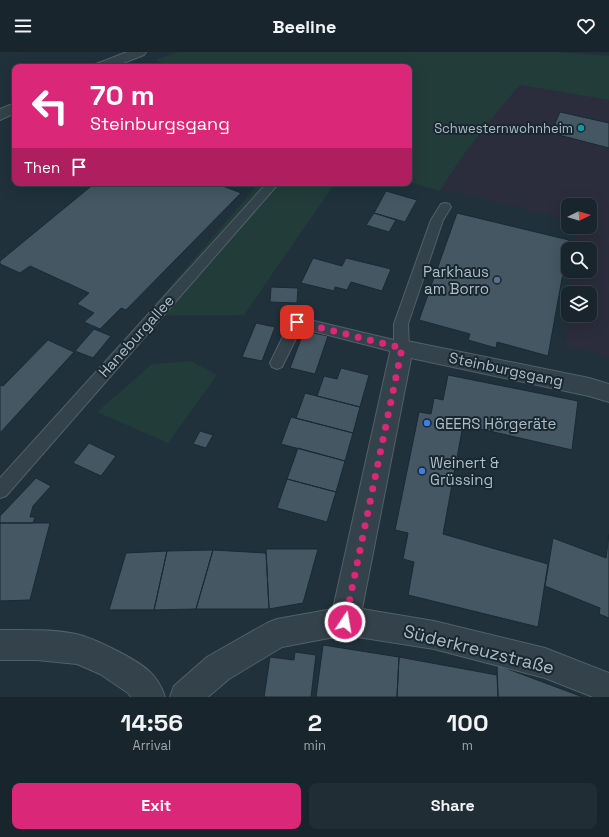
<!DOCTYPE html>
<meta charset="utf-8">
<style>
:root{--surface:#18252c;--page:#212d34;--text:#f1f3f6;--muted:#9fa5a9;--line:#364248;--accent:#db2777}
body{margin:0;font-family:"Space Grotesk",sans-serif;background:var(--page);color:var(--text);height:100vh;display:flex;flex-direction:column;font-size:15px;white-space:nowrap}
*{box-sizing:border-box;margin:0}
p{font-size:13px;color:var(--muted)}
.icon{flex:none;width:22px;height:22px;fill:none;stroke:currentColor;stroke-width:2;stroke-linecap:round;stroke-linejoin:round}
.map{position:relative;height:645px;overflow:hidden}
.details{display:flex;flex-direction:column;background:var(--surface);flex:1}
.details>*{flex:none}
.guide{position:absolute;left:12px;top:12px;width:400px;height:122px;border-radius:8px;box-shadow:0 4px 16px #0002,0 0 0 1px var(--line);background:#db2777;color:#fff;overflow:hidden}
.needle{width:26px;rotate:85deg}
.controls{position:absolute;left:561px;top:146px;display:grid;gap:8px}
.controls a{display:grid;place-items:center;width:36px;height:36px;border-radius:8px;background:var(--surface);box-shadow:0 4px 16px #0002,0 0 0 1px var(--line);font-size:20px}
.pin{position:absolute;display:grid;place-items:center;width:34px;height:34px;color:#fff;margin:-17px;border-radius:8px;box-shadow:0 2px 6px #0006}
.me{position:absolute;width:44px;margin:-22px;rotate:12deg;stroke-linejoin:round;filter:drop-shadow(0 0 3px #0008)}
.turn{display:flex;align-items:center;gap:14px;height:84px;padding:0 12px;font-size:18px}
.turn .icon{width:52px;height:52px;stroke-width:2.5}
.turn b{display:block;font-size:28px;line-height:34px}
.then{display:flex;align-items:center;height:38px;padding:0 12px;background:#0003;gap:8px;font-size:15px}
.eta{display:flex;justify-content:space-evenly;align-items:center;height:68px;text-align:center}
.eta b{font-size:24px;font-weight:600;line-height:28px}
.primary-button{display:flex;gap:8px;margin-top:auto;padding:8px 12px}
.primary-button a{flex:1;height:46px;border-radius:8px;background:var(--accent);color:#fff;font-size:16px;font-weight:600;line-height:46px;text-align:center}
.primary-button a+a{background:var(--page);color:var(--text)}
header{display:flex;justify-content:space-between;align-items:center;height:52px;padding:0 12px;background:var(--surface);font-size:18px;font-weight:600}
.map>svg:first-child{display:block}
.medical{fill:#2c2d3c}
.green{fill:#223c3a}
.building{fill:#445762;stroke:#1b2932}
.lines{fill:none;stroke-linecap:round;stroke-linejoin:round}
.service-casing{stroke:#526069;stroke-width:2}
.minor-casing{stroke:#526069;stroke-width:2}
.tertiary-casing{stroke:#526069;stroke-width:2}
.service{fill:#34424b;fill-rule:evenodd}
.minor{fill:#34424b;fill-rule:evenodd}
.tertiary{fill:#34424b;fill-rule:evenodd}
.route{stroke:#db2777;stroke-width:7;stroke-dasharray:0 12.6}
.culture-dot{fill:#0f9aa8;stroke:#192730;stroke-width:1.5}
.service-dot{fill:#5c6f8a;stroke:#192730;stroke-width:1.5}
.shop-dot{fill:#3f7fe0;stroke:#192730;stroke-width:1.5}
.labels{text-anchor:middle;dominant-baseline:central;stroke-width:4;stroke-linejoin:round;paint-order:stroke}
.far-poi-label{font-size:13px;fill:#afbdc7;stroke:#192730;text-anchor:end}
.poi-label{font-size:15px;fill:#afbdc7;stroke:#192730;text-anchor:start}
.street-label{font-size:15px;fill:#afbdc7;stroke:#192730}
.near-street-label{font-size:18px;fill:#afbdc7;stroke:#192730}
</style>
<header><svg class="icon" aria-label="menu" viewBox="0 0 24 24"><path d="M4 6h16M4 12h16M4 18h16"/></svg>Beeline<svg class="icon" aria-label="heart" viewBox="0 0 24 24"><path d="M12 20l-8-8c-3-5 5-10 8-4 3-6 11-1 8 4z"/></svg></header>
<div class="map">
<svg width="609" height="645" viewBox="0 0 609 645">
<rect width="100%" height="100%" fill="#20313b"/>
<!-- medical -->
<path class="medical" d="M 520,33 L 609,48 L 609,304 L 565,294 L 568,263 L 590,263 L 590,241 L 570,241 L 572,219 L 590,219 L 590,197 L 575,197 L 577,175 L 590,175 L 590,153 L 568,153 L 568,168 L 461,141 L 440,139 L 452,120 L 481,78 Z"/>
<!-- green -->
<path class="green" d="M 178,0 L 559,0 L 609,4 L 609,48 L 520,33 C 491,67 463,100 440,139 L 409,130 L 409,15 L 166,15 L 156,8 Z
M 243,131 L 335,131 L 244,263 L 145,264 L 255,136 Z
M 191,309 L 217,323 L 168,391 L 97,360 L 152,312 Z"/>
<!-- building -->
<path class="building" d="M 560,60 L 609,71 L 609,96 L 551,81 Z
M 95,131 L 215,131 L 241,141 L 126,258 L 121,256 L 100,277 L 84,270 L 94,261 L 77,252 L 89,241 L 30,214 L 20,221 L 0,212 L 0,209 Z
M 386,139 L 417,148 L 405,170 L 374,161 Z
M 374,161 L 396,168 L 389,180 L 366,173 Z
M 457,161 L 569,188 L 548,304 L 497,290 L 496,296 L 468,288 L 470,282 L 419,268 Z
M 313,206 L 342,214 L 346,206 L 391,217 L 382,239 L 351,230 L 347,238 L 335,235 L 334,239 L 301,231 Z
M 271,235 L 298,236 L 297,251 L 270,250 Z
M 256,271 L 275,275 L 262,309 L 242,305 Z
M 94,277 L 111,284 L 93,306 L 75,299 Z
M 304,279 L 328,284 L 315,322 L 290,316 Z
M 48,288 L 74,300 L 0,381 L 0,333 L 3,334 Z
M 341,316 L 369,323 L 360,355 L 317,344 L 324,324 L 337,327 Z
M 448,323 L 578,349 L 572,398 L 463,373 L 443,482 L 548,512 L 538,575 L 408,543 L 414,510 L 403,507 L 408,481 L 395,478 L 419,360 L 431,362 L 434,346 L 443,348 Z
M 305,341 L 360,355 L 353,381 L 296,366 Z
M 291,365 L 353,381 L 345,409 L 281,392 Z
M 200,379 L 213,383 L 206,396 L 193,392 Z
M 89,391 L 116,404 L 101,424 L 73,411 Z
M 298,396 L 345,409 L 336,440 L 287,427 Z
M 36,426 L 51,434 L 33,454 L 30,465 L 35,465 L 33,471 L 0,471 L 0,464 Z
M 287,427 L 336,440 L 327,470 L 277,456 Z
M 0,471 L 50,471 L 30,548 L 0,549 Z
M 609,482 L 609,566 L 599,562 L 600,556 L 545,534 L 553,486 L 606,506 Z
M 266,497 L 318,497 L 303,551 L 269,557 Z
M 213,498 L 266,501 L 269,557 L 196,557 Z
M 213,498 L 196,557 L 154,558 L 167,499 Z
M 167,499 L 154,558 L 109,558 L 126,501 Z
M 323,593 L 399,605 L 397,645 L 316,645 Z
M 295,600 L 316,603 L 311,645 L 264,645 L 270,605 L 294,608 Z
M 399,605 L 497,623 L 498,645 L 397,645 Z
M 497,613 L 583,645 L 498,645 Z"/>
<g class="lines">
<defs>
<path id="service" d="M 267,131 L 279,131 L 6,444 L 0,446 L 0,426 Z
M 445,151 L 449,152 L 451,155 L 443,168 L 408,272 L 409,296 L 407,300 L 402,302 L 301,276 L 282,315 L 277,317 L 272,315 L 270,311 L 290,270 L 292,266 L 297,265 L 394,288 L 394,272 L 431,168 L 441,152 Z"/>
<path id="minor" d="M 402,288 L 589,326 L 609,332 L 609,350 L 589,344 L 411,306 L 362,557 L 434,569 L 545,596 L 609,621 L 609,645 L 593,645 L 545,626 L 434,597 L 345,583 L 282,595 L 229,627 L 208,645 L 170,645 L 174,634 L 207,605 L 267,571 L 277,567 L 333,557 L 391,296 L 394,290 Z
M 0,578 C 25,578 52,577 76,582 C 94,586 136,607 149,619 C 157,626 162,636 165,645 L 131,645 L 128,641 L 100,622 L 77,612 L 37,608 L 0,608 Z"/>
<path id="tertiary" d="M 127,0 L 146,0 L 144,3 L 113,15 L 94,15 L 96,12 Z
M 15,51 L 15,61 L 0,68 L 0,57 Z"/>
</defs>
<!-- service casing -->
<use href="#service" class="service-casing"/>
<!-- minor casing -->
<use href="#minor" class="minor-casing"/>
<!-- tertiary casing -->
<use href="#tertiary" class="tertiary-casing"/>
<!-- service -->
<use href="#service" class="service"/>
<!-- minor -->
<use href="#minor" class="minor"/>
<!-- tertiary -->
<use href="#tertiary" class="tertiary"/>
</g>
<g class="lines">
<!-- route -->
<path class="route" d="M 297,270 L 402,296 L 345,570"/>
</g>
<!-- markers -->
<circle class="culture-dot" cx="581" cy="76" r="4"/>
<circle class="service-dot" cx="497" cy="228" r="4"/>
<g class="shop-dot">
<circle cx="427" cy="371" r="4"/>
<circle cx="422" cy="419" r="4"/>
</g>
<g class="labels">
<!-- far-poi labels -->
<g class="far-poi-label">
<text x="573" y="76">Schwesternwohnheim</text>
</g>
<!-- poi labels -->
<g class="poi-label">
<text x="489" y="219" text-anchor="end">Parkhaus<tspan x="489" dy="17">am Borro</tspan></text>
<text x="435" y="371">GEERS Hörgeräte</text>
<text x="430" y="410">Weinert &amp;<tspan x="430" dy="17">Grüssing</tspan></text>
</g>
<!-- street labels -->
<g class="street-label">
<text transform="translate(136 284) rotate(-48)">Haneburgallee</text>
<text transform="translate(506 317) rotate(12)">Steinburgsgang</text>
</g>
<!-- near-street labels -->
<g class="near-street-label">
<text transform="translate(479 597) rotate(14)">Süderkreuzstraße</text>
</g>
</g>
</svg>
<div class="controls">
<a><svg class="needle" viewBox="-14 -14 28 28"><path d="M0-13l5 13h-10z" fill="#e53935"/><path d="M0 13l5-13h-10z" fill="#9fa5a9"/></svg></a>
<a><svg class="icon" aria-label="search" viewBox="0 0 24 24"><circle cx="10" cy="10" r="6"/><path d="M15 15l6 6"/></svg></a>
<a><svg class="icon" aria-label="layers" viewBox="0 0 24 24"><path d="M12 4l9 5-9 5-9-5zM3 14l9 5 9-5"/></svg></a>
</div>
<div class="pin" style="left:297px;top:270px;background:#d93025"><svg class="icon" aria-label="arrive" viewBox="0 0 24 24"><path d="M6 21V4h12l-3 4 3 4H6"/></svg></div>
<svg class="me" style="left:345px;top:570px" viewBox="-20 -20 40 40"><circle r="17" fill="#db2777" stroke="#fff" stroke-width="3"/><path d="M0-11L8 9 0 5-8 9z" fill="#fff"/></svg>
<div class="guide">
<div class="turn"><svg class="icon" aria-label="left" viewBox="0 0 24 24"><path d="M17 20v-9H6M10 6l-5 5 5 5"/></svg><div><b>70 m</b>Steinburgsgang</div></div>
<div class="then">Then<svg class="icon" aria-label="arrive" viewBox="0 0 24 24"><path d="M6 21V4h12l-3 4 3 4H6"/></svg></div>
</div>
</div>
<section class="details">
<div class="eta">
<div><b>14:56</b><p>Arrival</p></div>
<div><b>2</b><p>min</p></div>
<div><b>100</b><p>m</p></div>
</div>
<div class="primary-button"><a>Exit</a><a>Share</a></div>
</section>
